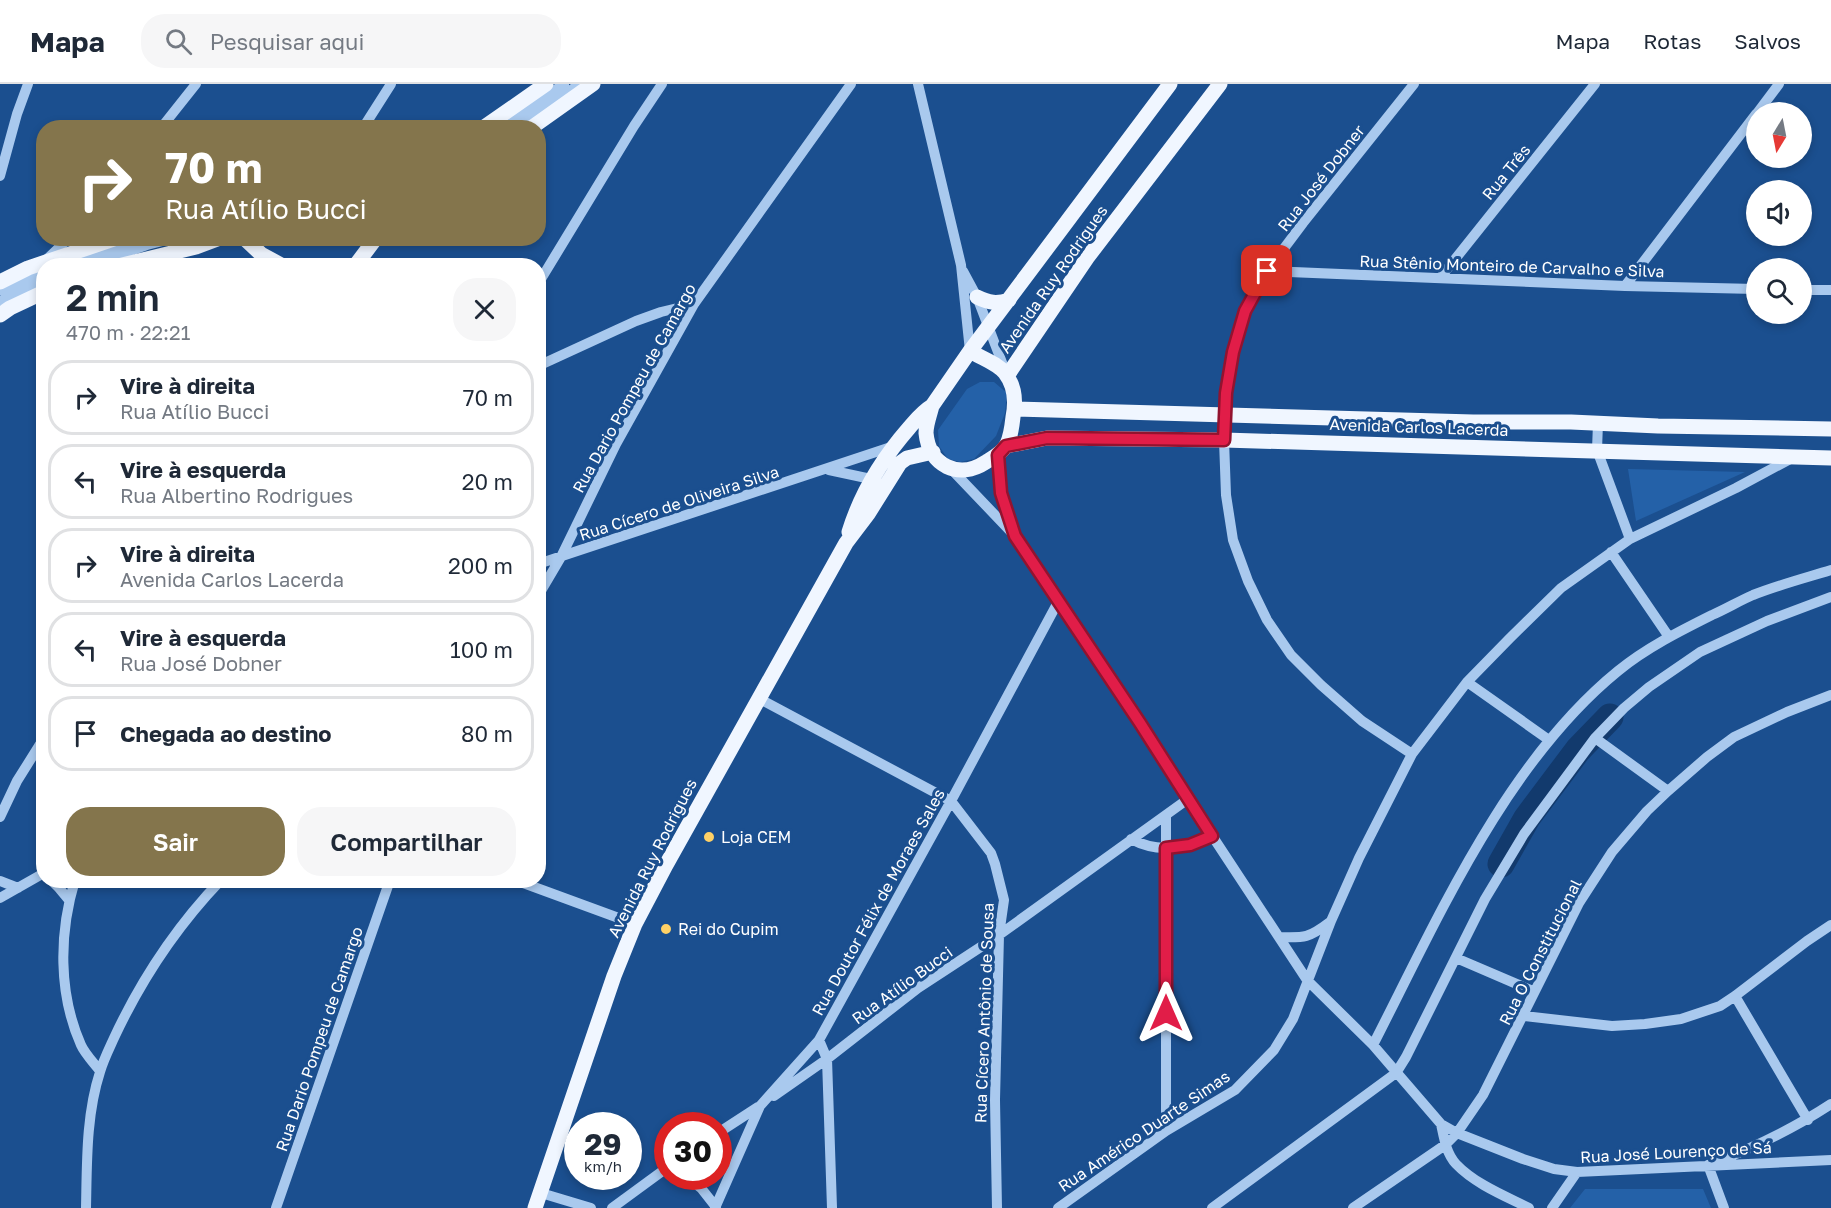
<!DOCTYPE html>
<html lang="pt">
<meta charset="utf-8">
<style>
:root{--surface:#fff;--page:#f6f6f7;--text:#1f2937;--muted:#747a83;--line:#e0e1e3;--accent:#84754c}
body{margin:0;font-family:"Golos Text",sans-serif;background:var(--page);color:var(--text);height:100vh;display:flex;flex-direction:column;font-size:22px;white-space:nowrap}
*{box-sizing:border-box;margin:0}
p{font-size:20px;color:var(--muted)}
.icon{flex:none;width:33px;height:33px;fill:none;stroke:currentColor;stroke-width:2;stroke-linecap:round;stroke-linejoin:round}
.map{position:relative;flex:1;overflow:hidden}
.sheet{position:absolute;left:36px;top:174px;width:510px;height:630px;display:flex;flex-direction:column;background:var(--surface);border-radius:24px;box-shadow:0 3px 9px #0003}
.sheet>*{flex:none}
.hud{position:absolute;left:36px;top:36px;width:510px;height:126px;border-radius:24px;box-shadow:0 3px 9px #0003;background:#84754c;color:#fff;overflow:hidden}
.needle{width:39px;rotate:190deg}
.controls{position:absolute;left:1746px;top:18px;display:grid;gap:12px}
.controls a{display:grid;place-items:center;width:66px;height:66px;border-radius:50%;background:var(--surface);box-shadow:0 3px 9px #0003;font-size:30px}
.speed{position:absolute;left:564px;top:1028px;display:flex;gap:12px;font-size:30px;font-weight:700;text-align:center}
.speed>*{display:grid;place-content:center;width:78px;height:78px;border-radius:50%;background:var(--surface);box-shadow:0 3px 9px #0003;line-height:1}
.speed small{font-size:15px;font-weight:400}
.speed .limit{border:9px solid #d22;background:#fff;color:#111}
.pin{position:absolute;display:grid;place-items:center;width:51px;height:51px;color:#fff;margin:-26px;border-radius:12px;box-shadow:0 3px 9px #0006}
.me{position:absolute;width:66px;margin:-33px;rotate:0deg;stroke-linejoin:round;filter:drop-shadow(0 0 4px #0008)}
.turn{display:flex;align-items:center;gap:21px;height:126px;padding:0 30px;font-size:27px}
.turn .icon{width:78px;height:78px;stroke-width:2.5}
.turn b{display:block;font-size:42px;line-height:51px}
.round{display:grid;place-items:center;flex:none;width:63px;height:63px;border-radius:24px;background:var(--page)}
.headline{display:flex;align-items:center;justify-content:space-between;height:102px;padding:0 30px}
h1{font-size:36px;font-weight:600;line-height:45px}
.action{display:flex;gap:12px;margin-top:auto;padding:12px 30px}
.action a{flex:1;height:69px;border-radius:24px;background:var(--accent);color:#fff;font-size:24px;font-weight:600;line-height:69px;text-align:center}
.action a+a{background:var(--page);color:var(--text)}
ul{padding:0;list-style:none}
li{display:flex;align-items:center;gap:18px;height:75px;margin:0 12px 9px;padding:0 18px;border:3px solid var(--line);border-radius:24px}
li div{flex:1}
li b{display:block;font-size:22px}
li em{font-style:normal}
header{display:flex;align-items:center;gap:36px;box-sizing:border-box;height:84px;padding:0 30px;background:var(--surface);border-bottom:2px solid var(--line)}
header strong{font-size:28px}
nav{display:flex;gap:33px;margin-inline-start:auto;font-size:21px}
.search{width:420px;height:54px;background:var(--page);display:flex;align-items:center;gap:15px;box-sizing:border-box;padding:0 21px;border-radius:24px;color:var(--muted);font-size:22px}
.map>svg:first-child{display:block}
.green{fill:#2461a8}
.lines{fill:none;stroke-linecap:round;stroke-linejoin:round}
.river{stroke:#123a6d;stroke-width:27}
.minor{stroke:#a9c9ee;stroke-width:10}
.major{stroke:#f0f6ff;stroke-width:15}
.route-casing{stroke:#92132f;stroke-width:15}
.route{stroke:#e11d48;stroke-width:10}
.poi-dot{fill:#ffd166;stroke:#1b4f8f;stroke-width:2}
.labels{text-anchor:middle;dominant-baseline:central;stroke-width:6;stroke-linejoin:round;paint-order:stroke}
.street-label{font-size:16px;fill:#fff;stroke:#1b4f8f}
.poi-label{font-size:16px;fill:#fff;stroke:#1b4f8f;text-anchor:start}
</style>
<header>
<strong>Mapa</strong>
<div class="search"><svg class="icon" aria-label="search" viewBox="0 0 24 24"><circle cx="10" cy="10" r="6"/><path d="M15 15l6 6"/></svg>Pesquisar aqui</div>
<nav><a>Mapa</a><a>Rotas</a><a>Salvos</a></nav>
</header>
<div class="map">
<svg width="1831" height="1124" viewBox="0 0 1831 1124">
<rect width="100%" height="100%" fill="#1b4f8f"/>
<!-- green -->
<path class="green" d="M 980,298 L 994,298 L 1007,309 L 1005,329 L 996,352 L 974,375 L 960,378 L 948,375 L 939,362 L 938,346 L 967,305 Z
M 1628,385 L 1745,388 L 1636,437 Z
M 1585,1105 L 1703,1105 L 1711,1124 L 1570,1124 Z"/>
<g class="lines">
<!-- river -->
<path class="river" d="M 1501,780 L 1527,734 L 1578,666 L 1610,633"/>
<!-- minor -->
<path class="minor" d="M 918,0 L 961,181 L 970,267
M 1758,28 L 1779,0
M 161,44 L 196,0
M 363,44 L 391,0
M 499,44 L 564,0
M 514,44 L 580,0
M 0,92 L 17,30 L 28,0
M 80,174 L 149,154
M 47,175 L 69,154
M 87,182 L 147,161 L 174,154
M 963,187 L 977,213 L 1006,289
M 1267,187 L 1625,202 L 1756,205
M 1440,194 L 1595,0
M 538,200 L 634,42 L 662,0
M 1625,202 L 1756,30
M 0,206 L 44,188
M 1802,206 L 1831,206
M 0,217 L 44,198
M 538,282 L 636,237 L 661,228 L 694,220
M 1598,339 L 1597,366 L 1630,455
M 997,371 L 1001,409 L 1014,449
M 829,386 L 871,395
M 953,387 L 1015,452 L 1140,639 L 1188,715 L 1307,896 L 1373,961 L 1441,1040 L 1457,1049 L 1523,1075 L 1554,1085 L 1577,1088 L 1831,1076
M 1611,468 L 1669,553
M 538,480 L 891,363
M 538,512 L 561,473 L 616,360 L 694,220 L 851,0
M 1467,598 L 1549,656
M 758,614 L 951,717 L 991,769 L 995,780 L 1004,816 L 999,851 L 995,1016 L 997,1124
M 1595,654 L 1668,707
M 1412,670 L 1362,637 L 1321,601 L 1291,571 L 1267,536 L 1248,497 L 1233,456 L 1226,411 L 1224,356 L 1225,309 L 1230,282 L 1245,227 L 1267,187 L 1303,139 L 1414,0
M 0,733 L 17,697 L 44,654
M 1131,755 C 1159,770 1185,764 1212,752
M 51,796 L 59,804 L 69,816
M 75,796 C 59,849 58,909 81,961 C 85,970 94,979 100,987
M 515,796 L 635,840
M 0,797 L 18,804
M 0,814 L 44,789
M 1279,853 C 1305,854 1309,854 1330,838
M 1456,874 L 1533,907
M 1735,912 L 1808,1036
M 1524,932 L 1612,942 L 1645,940 L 1681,935 L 1720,922 L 1735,912 L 1807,857 L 1831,841
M 819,956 L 827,975 L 832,1124
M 1373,961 C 1438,834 1506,678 1618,587 C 1646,564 1680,547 1712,531 C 1726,525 1739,517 1753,511 C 1778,501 1805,494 1831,486
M 774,1012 L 827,975 L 918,904 L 999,851 L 1188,715
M 1441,1040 C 1444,1054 1446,1069 1456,1080 C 1475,1100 1505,1112 1529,1124
M 1166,1047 L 1166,733
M 718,1049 L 758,1023
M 686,1092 L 701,1104 L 716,1123
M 541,1109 L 591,1124
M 86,1124 C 87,1079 86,1031 100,988 C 103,977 109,965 114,954 C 141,896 177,842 221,796
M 276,1124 L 390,796
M 612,1124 L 668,1083
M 715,1124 L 760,1022 L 819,956 L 951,717 L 1058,518
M 1058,1124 L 1166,1047 L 1235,1006 L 1274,966 L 1293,935 L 1331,837 L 1359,774 L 1412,670 L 1467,598 L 1510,554 L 1561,504 L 1630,455 L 1736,404 L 1792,374
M 1212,1124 L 1396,989 L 1406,973 L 1485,815 L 1524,750 L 1595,654 L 1624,624 L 1649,603 L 1700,568 L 1767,537 L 1831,513
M 1353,1124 L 1445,1061 L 1457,1049 L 1483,1011 L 1579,819 L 1612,768 L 1647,727 L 1668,707 L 1707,673 L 1734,653 L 1787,628 L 1831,611
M 1552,1124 L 1577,1088
M 1724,1124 L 1708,1081 C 1751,1065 1793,1045 1831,1020"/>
<!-- major -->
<path class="major" d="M 483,44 L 546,0
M 531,44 L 593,0
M 244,154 L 261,170 L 283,182
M 118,182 L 196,163 L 220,154
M 355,182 L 376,154
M 0,198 L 28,184 L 117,154
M 977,213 C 989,219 997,220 1009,216
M 0,231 L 10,224 L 44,208
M 1007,292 L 1087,174 L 1220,0
M 932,322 C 930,330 926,340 926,349 C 929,382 959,396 986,378 C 994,373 1003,368 1007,360 C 1011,352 1012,342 1013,333 C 1016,318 1015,302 1005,289 C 997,279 981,274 970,267
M 1015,325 L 1473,338 L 1571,338 L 1658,342 L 1831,345
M 1006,362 L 1047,354 L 1224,356 L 1831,374
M 849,448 C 861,409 882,375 909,344 C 916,336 922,328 932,322 L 970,267 L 1170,0
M 535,1124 L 614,892 L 635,840 L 666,781 L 846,459 L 868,430 L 900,379 L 907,374 L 933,368"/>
</g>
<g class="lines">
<defs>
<path id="route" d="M 1166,929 L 1166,764 L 1190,761 L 1212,752 L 1140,639 L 1015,452 L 1001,409 L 998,371 L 1006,362 L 1047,354 L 1224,356 L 1226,309 L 1233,268 L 1245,227 L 1267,187"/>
</defs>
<!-- route casing -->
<use href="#route" class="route-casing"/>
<!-- route -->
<use href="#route" class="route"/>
</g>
<!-- markers -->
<g class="poi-dot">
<circle cx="709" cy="753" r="6"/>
<circle cx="666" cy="845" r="6"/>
</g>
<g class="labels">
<!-- street labels -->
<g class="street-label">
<text transform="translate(1506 88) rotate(-51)">Rua Três</text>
<text transform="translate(1321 94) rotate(-52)">Rua José Dobner</text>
<text transform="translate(1512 182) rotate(2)">Rua Stênio Monteiro de Carvalho e Silva</text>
<text transform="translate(1053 195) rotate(-55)">Avenida Ruy Rodrigues</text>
<text transform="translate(634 304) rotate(-61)">Rua Dario Pompeu de Camargo</text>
<text transform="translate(1419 343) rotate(2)">Avenida Carlos Lacerda</text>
<text transform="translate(679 419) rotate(-18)">Rua Cícero de Oliveira Silva</text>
<text transform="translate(652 774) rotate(-63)">Avenida Ruy Rodrigues</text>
<text transform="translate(878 818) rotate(-61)">Rua Doutor Félix de Moraes Sales</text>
<text transform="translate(1540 868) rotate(-63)">Rua O Constitucional</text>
<text transform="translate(902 901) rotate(-36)">Rua Atílio Bucci</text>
<text transform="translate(984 929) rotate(-88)">Rua Cícero Antônio de Sousa</text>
<text transform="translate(319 955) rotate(-71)">Rua Dario Pompeu de Camargo</text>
<text transform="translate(1144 1047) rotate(-34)">Rua Américo Duarte Simas</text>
<text transform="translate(1676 1068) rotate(-3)">Rua José Lourenço de Sá</text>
</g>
<!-- poi labels -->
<g class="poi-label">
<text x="721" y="753">Loja CEM</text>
<text x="678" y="845">Rei do Cupim</text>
</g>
</g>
</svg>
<div class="controls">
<a><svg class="needle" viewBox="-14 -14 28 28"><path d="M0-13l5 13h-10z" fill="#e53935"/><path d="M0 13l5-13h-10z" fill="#747a83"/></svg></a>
<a><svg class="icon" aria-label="sound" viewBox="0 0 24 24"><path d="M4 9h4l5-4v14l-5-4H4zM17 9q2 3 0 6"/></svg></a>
<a><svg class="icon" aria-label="search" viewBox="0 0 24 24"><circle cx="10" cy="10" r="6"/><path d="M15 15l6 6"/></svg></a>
</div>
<div class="speed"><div>29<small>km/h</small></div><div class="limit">30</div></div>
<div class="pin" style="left:1267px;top:187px;background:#d93025"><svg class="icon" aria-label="arrive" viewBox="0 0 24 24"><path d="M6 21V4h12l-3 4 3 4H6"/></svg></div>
<svg class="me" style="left:1166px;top:929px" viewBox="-20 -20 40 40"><path d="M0-17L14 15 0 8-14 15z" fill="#e11d48" stroke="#fff" stroke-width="4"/></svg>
<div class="hud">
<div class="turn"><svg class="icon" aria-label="right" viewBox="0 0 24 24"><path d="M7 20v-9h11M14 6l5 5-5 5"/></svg><div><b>70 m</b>Rua Atílio Bucci</div></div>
</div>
<section class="sheet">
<div class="headline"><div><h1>2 min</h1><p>470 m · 22:21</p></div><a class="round"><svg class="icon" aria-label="close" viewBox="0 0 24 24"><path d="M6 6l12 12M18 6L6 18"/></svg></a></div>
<ul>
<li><svg class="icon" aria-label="right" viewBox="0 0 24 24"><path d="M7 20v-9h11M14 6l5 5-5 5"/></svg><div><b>Vire à direita</b><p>Rua Atílio Bucci</p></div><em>70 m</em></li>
<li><svg class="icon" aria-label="left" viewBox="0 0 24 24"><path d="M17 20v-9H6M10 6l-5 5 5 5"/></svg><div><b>Vire à esquerda</b><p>Rua Albertino Rodrigues</p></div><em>20 m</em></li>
<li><svg class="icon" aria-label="right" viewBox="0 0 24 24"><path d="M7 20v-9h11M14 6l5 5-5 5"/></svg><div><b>Vire à direita</b><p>Avenida Carlos Lacerda</p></div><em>200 m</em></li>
<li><svg class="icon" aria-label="left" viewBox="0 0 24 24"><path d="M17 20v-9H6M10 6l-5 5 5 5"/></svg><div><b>Vire à esquerda</b><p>Rua José Dobner</p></div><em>100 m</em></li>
<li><svg class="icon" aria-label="arrive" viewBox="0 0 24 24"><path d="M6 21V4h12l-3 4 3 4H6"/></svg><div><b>Chegada ao destino</b></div><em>80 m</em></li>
</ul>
<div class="action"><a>Sair</a><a>Compartilhar</a></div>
</section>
</div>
